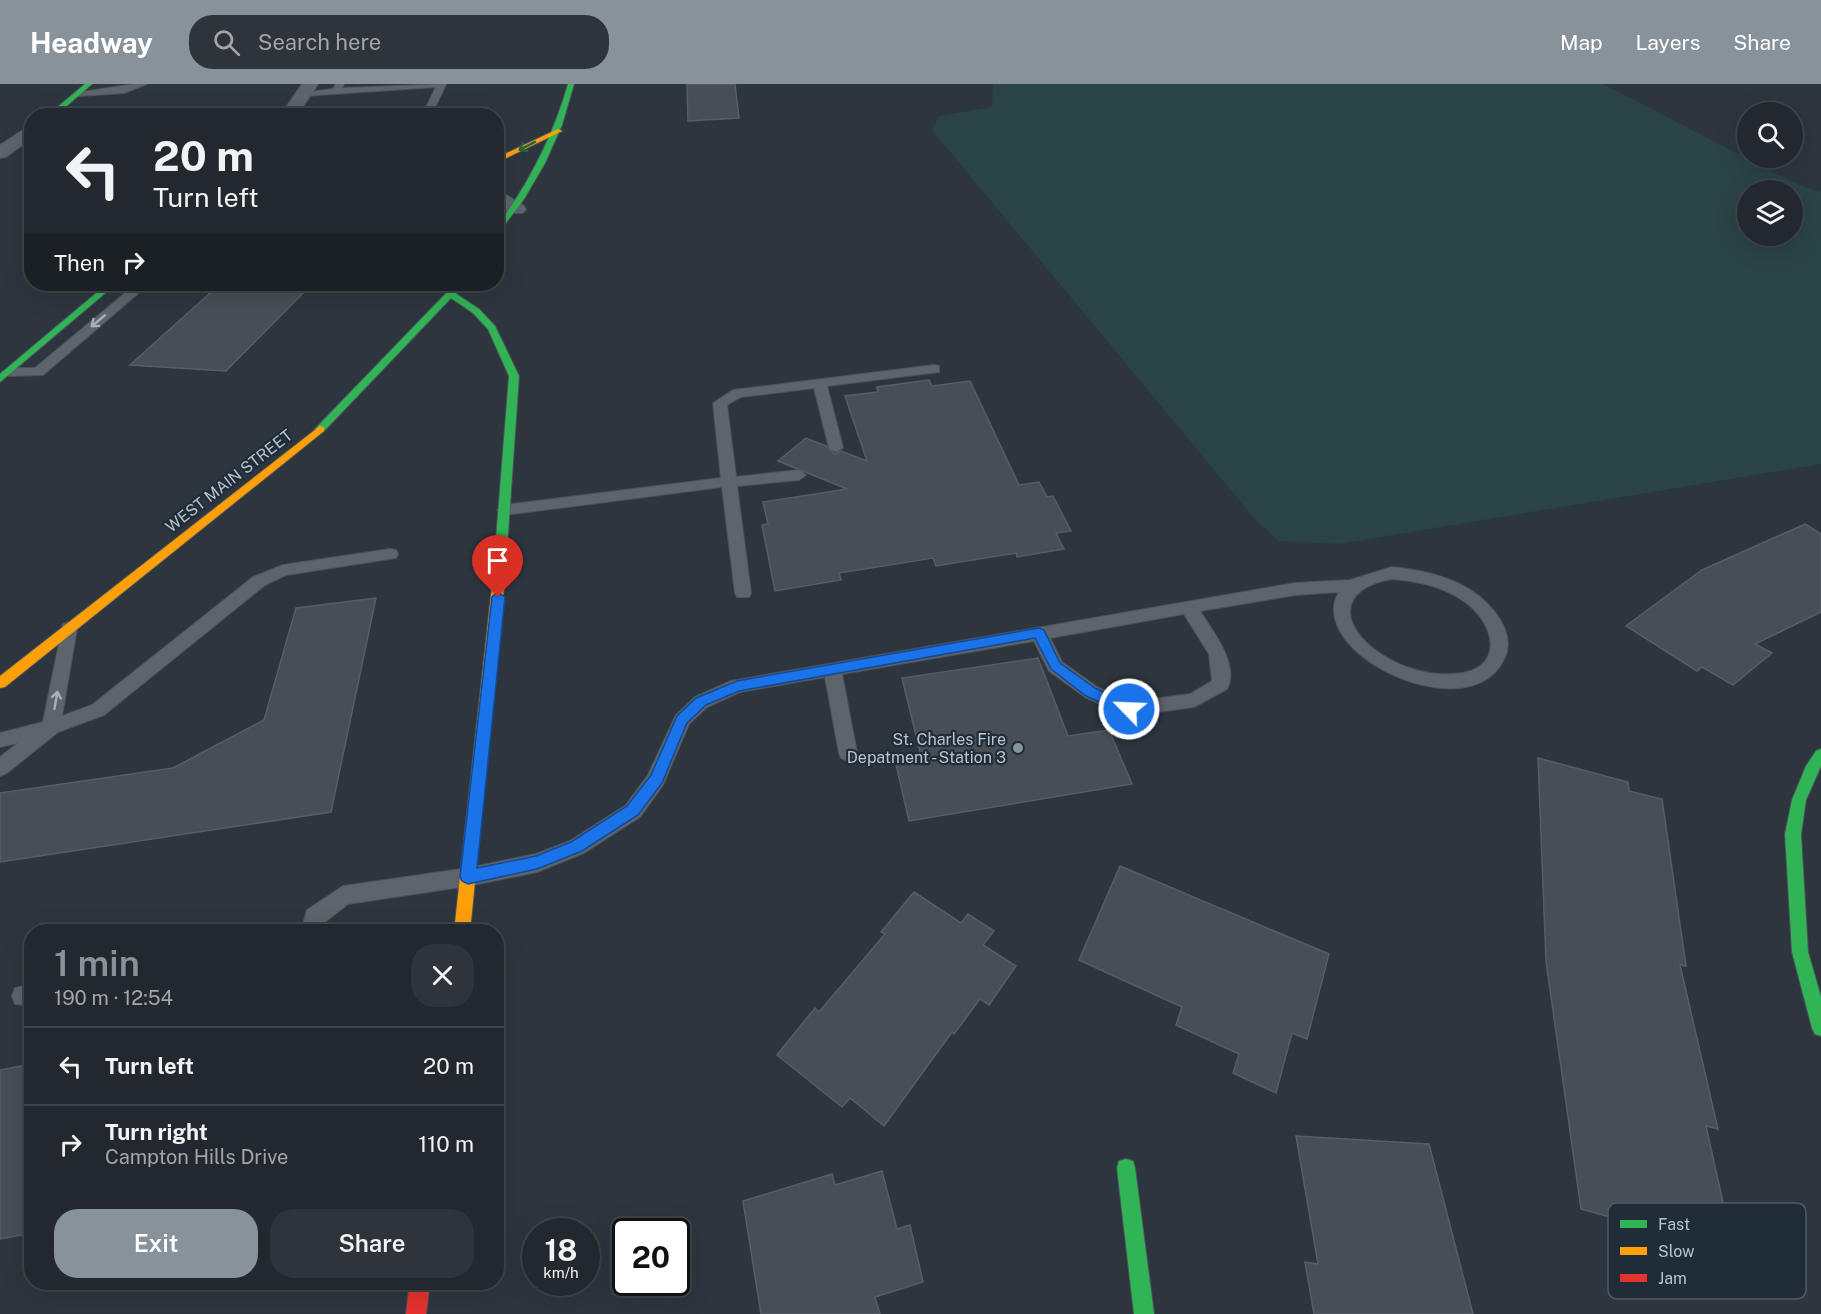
<!DOCTYPE html>
<meta charset="utf-8">
<style>
:root{--surface:#22282e;--page:#2e343a;--text:#f1f3f6;--muted:#a2a6aa;--line:#3f444a;--accent:#88929b}
body{margin:0;font-family:"Public Sans",sans-serif;background:var(--page);color:var(--text);height:100vh;display:flex;flex-direction:column;font-size:22px;white-space:nowrap}
*{box-sizing:border-box;margin:0}
p{font-size:20px;color:var(--muted)}
.icon{flex:none;width:33px;height:33px;fill:none;stroke:currentColor;stroke-width:2;stroke-linecap:round;stroke-linejoin:round}
.map{position:relative;flex:1;overflow:hidden}
.drawer{position:absolute;left:24px;top:840px;width:480px;height:366px;display:flex;flex-direction:column;background:var(--surface);border-radius:24px;box-shadow:0 6px 24px #0002,0 0 0 2px var(--line)}
.drawer>*{flex:none}
.guide{position:absolute;left:24px;top:24px;width:480px;height:183px;border-radius:24px;box-shadow:0 6px 24px #0002,0 0 0 2px var(--line);background:#22282e;color:var(--text);overflow:hidden}
.tools{position:absolute;left:1737px;top:18px;display:grid;gap:12px}
.tools a{display:grid;place-items:center;width:66px;height:66px;border-radius:50%;background:var(--surface);box-shadow:0 6px 24px #0002,0 0 0 2px var(--line);font-size:30px}
.speed{position:absolute;left:522px;top:1134px;display:flex;gap:12px;font-size:30px;font-weight:700;text-align:center}
.speed>*{display:grid;place-content:center;width:78px;height:78px;border-radius:50%;background:var(--surface);box-shadow:0 6px 24px #0002,0 0 0 2px var(--line);line-height:1}
.speed small{font-size:15px;font-weight:400}
.speed .limit{border:3px solid #111;border-radius:9px;background:#fff;color:#111}
.pin{position:absolute;display:grid;place-items:center;width:51px;height:51px;color:#fff;margin:-62px -26px;border-radius:50% 50% 50% 0;rotate:-45deg;box-shadow:0 0 6px #0007}
.pin .icon{rotate:45deg}
.me{position:absolute;width:66px;margin:-33px;rotate:294deg;stroke-linejoin:round;filter:drop-shadow(0 0 4px #0008)}
.turn{display:flex;align-items:center;gap:21px;height:126px;padding:0 30px;font-size:27px}
.turn .icon{width:78px;height:78px;stroke-width:2.5}
.turn b{display:block;font-size:42px;line-height:51px}
.then{display:flex;align-items:center;height:57px;padding:0 30px;background:#0003;gap:12px;font-size:22px}
.round{display:grid;place-items:center;flex:none;width:63px;height:63px;border-radius:24px;background:var(--page)}
.summary{display:flex;align-items:center;justify-content:space-between;height:102px;padding:0 30px}
h1{font-size:36px;font-weight:600;line-height:45px;color:var(--accent)}
.cta{display:flex;gap:12px;margin-top:auto;padding:12px 30px}
.cta a{flex:1;height:69px;border-radius:24px;background:var(--accent);color:#fff;font-size:24px;font-weight:600;line-height:69px;text-align:center}
.cta a+a{background:var(--page);color:var(--text)}
ul{padding:0;list-style:none}
li{display:flex;align-items:center;gap:18px;height:78px;padding:0 30px;border-top:2px solid var(--line)}
li div{flex:1}
li b{display:block;font-size:22px}
li em{font-style:normal}
header{display:flex;align-items:center;gap:36px;box-sizing:border-box;height:84px;padding:0 30px;background:var(--accent);color:#fff}
header strong{font-size:28px}
nav{display:flex;gap:33px;margin-inline-start:auto;font-size:21px}
.search{width:420px;height:54px;background:var(--page);display:flex;align-items:center;gap:15px;box-sizing:border-box;padding:0 21px;border-radius:24px;color:var(--muted);font-size:22px}
.map>svg:first-child{display:block}
.green{fill:#2a4344;fill-rule:evenodd}
.building{fill:#474e55;stroke:#565e65;stroke-width:1.5}
.lines{fill:none;stroke-linecap:round;stroke-linejoin:round}
.lane-casing{stroke:#4c5258;stroke-width:2}
.street-casing{stroke:#4c5258;stroke-width:2}
.fast-casing{stroke:#4c5258;stroke-width:2}
.slow-casing{stroke:#4c5258;stroke-width:2}
.jam-casing{stroke:#4c5258;stroke-width:2}
.lane{fill:#5e646b;fill-rule:evenodd}
.street{fill:#5e646b;fill-rule:evenodd}
.fast{fill:#30b455;fill-rule:evenodd}
.slow{fill:#ff9f0a;fill-rule:evenodd}
.jam{fill:#e5322d;fill-rule:evenodd}
.oneway{stroke:#266344}
.oneway2{stroke:#a7b0b9}
.route{fill:#1a73e8;stroke:#114b97;stroke-width:1.5}
.poi-dot{fill:#88929b;stroke:#202d39;stroke-width:2}
.labels{text-anchor:middle;dominant-baseline:central;stroke-width:4.5;stroke-linejoin:round;paint-order:stroke}
.street-label{font-size:16px;fill:#b9c3cd;stroke:#202d39}
.poi-label{font-size:16px;fill:#b9c3cd;stroke:#202d39;text-anchor:end}
.key{fill:#202d39;stroke:#4e5a65;stroke-width:1.5}
.key-label{font-size:16px;fill:#b9c3cd}
</style>
<header>
<strong>Headway</strong>
<div class="search"><svg class="icon" aria-label="search" viewBox="0 0 24 24"><circle cx="10" cy="10" r="6"/><path d="M15 15l6 6"/></svg>Search here</div>
<nav><a>Map</a><a>Layers</a><a>Share</a></nav>
</header>
<div class="map">
<svg width="1821" height="1230" viewBox="0 0 1821 1230">
<rect width="100%" height="100%" fill="#2d363e"/>
<!-- green -->
<path class="green" d="M 993,0 L 1603,0 L 1801,102 L 1821,108 L 1821,380 L 1339,460 L 1278,457 L 1254,434 L 932,46 L 939,32 L 992,23 ZM 1748,106 L 1792,106 L 1792,152 L 1748,152 Z"/>
<!-- building -->
<path class="building" d="M 687,0 L 735,0 L 739,34 L 688,37 Z
M 220,200 L 308,204 L 226,287 L 130,281 Z
M 929,296 L 932,302 L 970,297 L 1019,401 L 1039,398 L 1047,413 L 1053,412 L 1071,447 L 1056,449 L 1064,465 L 1017,473 L 1016,469 L 936,482 L 933,474 L 839,489 L 841,496 L 775,507 L 762,441 L 768,440 L 763,418 L 847,405 L 778,377 L 806,354 L 826,362 L 835,370 L 841,367 L 867,377 L 845,312 L 878,308 L 877,303 Z
M 1805,440 L 1821,450 L 1821,528 L 1755,560 L 1772,569 L 1733,601 L 1702,583 L 1697,587 L 1626,542 L 1702,486 Z
M 376,514 L 331,728 L 0,778 L 0,709 L 173,684 L 264,636 L 296,524 Z
M 1038,574 L 1068,652 L 1109,646 L 1132,700 L 909,737 L 896,680 L 922,676 L 902,594 Z
M 1538,674 L 1628,698 L 1629,707 L 1662,715 L 1686,882 L 1680,881 L 1718,1045 L 1706,1042 L 1734,1168 L 1581,1125 L 1546,877 Z
M 1120,782 L 1329,870 L 1307,955 L 1292,949 L 1276,1009 L 1233,989 L 1239,970 L 1176,941 L 1182,923 L 1079,876 Z
M 914,808 L 961,839 L 968,830 L 994,847 L 983,861 L 1016,882 L 989,921 L 980,915 L 954,950 L 952,948 L 884,1042 L 850,1014 L 842,1023 L 777,971 L 815,924 L 819,928 L 885,850 L 881,848 Z
M 32,980 L 32,1149 L 0,1155 L 0,986 Z
M 1296,1052 L 1429,1060 L 1473,1230 L 1314,1230 L 1305,1178 L 1318,1180 Z
M 882,1087 L 897,1145 L 910,1141 L 923,1198 L 875,1213 L 880,1230 L 761,1230 L 743,1117 L 832,1090 L 835,1101 Z"/>
<g class="lines">
<defs>
<path id="lane" d="M 134,0 L 147,0 L 124,9 L 79,12 L 75,9 Z
M 336,0 L 344,0 L 342,4 L 446,0 L 431,32 L 422,32 L 436,3 L 304,12 L 300,9 L 333,5 Z
M 136,200 L 149,200 L 43,291 L 9,292 L 2,288 L 9,284 L 35,284 Z
M 934,281 L 939,282 L 939,288 L 827,302 L 843,364 L 836,368 L 829,364 L 814,304 L 741,313 L 727,321 L 736,393 L 799,386 L 806,391 L 799,396 L 737,402 L 751,509 L 749,513 L 737,513 L 735,509 L 722,403 L 505,431 L 497,426 L 505,421 L 721,394 L 713,319 L 733,306 Z
M 390,465 L 396,466 L 398,470 L 396,474 L 286,491 L 265,501 L 104,631 L 58,648 L 7,689 L 0,692 L 0,673 L 18,659 L 0,663 L 0,649 L 43,638 L 63,540 L 69,538 L 77,544 L 62,632 L 92,621 L 253,493 L 283,481 Z
M 1392,483 C 1430,487 1469,496 1494,527 C 1505,541 1512,557 1505,573 C 1478,635 1365,594 1340,547 C 1333,534 1331,521 1339,508 L 1295,511 L 1200,527 C 1212,546 1240,581 1227,605 L 1194,623 L 1129,632 L 1123,630 L 1085,613 L 1049,587 L 1034,557 L 842,590 L 857,669 L 855,674 L 848,677 L 841,674 L 839,669 L 825,593 L 740,608 L 707,623 L 689,640 L 663,701 L 640,733 L 584,769 L 537,788 L 468,802 L 348,820 L 325,838 L 323,848 L 301,848 L 307,826 L 343,802 L 468,784 L 536,770 L 570,757 L 626,721 L 648,691 L 676,631 L 695,613 L 731,597 L 1295,499 L 1350,496 ZM 1392,495 C 1418,497 1443,502 1465,518 C 1497,541 1505,587 1454,590 C 1429,592 1402,584 1381,570 C 1339,543 1337,504 1392,495 ZM 1184,530 L 1209,570 L 1212,597 L 1190,610 L 1130,618 L 1097,603 L 1062,578 L 1050,554 Z
M 32,900 L 32,922 L 15,920 L 12,912 L 15,904 Z"/>
<path id="street" d="M 302,0 L 318,0 L 297,32 L 280,32 Z
M 32,40 L 32,54 L 6,73 L 0,74 L 0,61 Z
M 496,105 L 523,121 L 526,125 L 523,129 L 509,129 L 496,120 Z"/>
<path id="fast" d="M 85,0 L 92,0 L 55,32 L 47,32 Z
M 568,0 L 574,0 L 562,41 L 545,79 L 524,115 L 496,152 L 496,144 C 529,99 553,53 568,0 Z
M 107,200 L 116,200 L 0,298 L 0,290 Z
M 455,200 L 463,200 L 455,209 L 479,225 L 495,242 L 519,292 L 505,493 L 499,497 L 493,493 L 509,292 L 488,245 L 473,229 L 451,214 L 324,347 L 320,348 L 315,345 Z
M 1821,665 L 1821,682 L 1806,716 L 1801,750 L 1808,868 L 1821,913 L 1821,952 L 1815,950 L 1812,944 L 1792,868 L 1785,750 L 1792,716 L 1806,682 L 1816,667 Z
M 1126,1075 L 1133,1077 L 1135,1084 L 1154,1230 L 1134,1230 L 1117,1084 L 1119,1077 Z"/>
<path id="slow" d="M 558,45 L 562,47 L 560,48 L 496,79 L 496,74 Z
M 320,342 L 324,343 L 324,347 L 5,603 L 0,604 L 0,592 Z
M 499,489 L 505,493 L 470,848 L 454,848 L 493,493 Z"/>
<path id="jam" d="M 410,1198 L 430,1198 L 426,1230 L 406,1230 Z"/>
</defs>
<!-- lane casing -->
<use href="#lane" class="lane-casing"/>
<!-- street casing -->
<use href="#street" class="street-casing"/>
<!-- fast casing -->
<use href="#fast" class="fast-casing"/>
<!-- slow casing -->
<use href="#slow" class="slow-casing"/>
<!-- jam casing -->
<use href="#jam" class="jam-casing"/>
<!-- lane -->
<use href="#lane" class="lane"/>
<!-- street -->
<use href="#street" class="street"/>
<!-- fast -->
<use href="#fast" class="fast"/>
<!-- slow -->
<use href="#slow" class="slow"/>
<!-- jam -->
<use href="#jam" class="jam"/>
</g>
<!-- one-way arrows -->
<defs><path id="oneway-shaft" d="M-6 0H5M1.5-3L5.5 0L1.5 3" fill="none" stroke-width="1.6" stroke-linecap="round" stroke-linejoin="round" transform="scale(1.5)"/></defs>
<use class="oneway" href="#oneway-shaft" transform="translate(527 62) rotate(153)"/>
<g class="oneway2">
<use href="#oneway-shaft" transform="translate(98 237) rotate(140)"/>
<use href="#oneway-shaft" transform="translate(56 616) rotate(-80)"/>
</g>
<!-- route -->
<path class="route" d="M 498,508 L 505,513 L 477,784 L 536,772 L 571,758 L 627,722 L 651,691 L 677,632 L 696,614 L 737,597 L 1039,544 L 1044,546 L 1060,579 L 1095,604 L 1134,622 L 1136,625 L 1129,631 L 1086,612 L 1051,585 L 1035,554 L 739,607 L 706,621 L 687,639 L 662,699 L 638,731 L 582,767 L 537,785 L 468,800 L 462,797 L 460,793 L 492,513 Z"/>
<!-- markers -->
<circle class="poi-dot" cx="1018" cy="664" r="6"/>
<g class="labels">
<!-- street labels -->
<g class="street-label">
<text transform="translate(229 397) rotate(-38)">WEST MAIN STREET</text>
</g>
<!-- poi labels -->
<g class="poi-label">
<text x="1006" y="655">St. Charles Fire<tspan x="1006" dy="18">Depatment - Station 3</tspan></text>
</g>
</g>
<!-- legend -->
<rect x="1608" y="1119" width="198" height="96" rx="9" class="key"/>
<rect x="1620" y="1136" width="27" height="8" fill="#30b455"/>
<rect x="1620" y="1163" width="27" height="8" fill="#ff9f0a"/>
<rect x="1620" y="1190" width="27" height="8" fill="#e5322d"/>
<g class="key-label">
<text x="1658" y="1146">Fast</text>
<text x="1658" y="1173">Slow</text>
<text x="1658" y="1200">Jam</text>
</g>
</svg>
<div class="tools">
<a><svg class="icon" aria-label="search" viewBox="0 0 24 24"><circle cx="10" cy="10" r="6"/><path d="M15 15l6 6"/></svg></a>
<a><svg class="icon" aria-label="layers" viewBox="0 0 24 24"><path d="M12 4l9 5-9 5-9-5zM3 14l9 5 9-5"/></svg></a>
</div>
<div class="speed"><div>18<small>km/h</small></div><div class="limit">20</div></div>
<div class="pin" style="left:498px;top:513px;background:#d93025"><svg class="icon" aria-label="arrive" viewBox="0 0 24 24"><path d="M6 21V4h12l-3 4 3 4H6"/></svg></div>
<svg class="me" style="left:1129px;top:625px" viewBox="-20 -20 40 40"><circle r="17" fill="#1a73e8" stroke="#fff" stroke-width="3"/><path d="M0-11L8 9 0 5-8 9z" fill="#fff"/></svg>
<div class="guide">
<div class="turn"><svg class="icon" aria-label="left" viewBox="0 0 24 24"><path d="M17 20v-9H6M10 6l-5 5 5 5"/></svg><div><b>20 m</b>Turn left</div></div>
<div class="then">Then<svg class="icon" aria-label="right" viewBox="0 0 24 24"><path d="M7 20v-9h11M14 6l5 5-5 5"/></svg></div>
</div>
<section class="drawer">
<div class="summary"><div><h1>1 min</h1><p>190 m · 12:54</p></div><a class="round"><svg class="icon" aria-label="close" viewBox="0 0 24 24"><path d="M6 6l12 12M18 6L6 18"/></svg></a></div>
<ul>
<li><svg class="icon" aria-label="left" viewBox="0 0 24 24"><path d="M17 20v-9H6M10 6l-5 5 5 5"/></svg><div><b>Turn left</b></div><em>20 m</em></li>
<li><svg class="icon" aria-label="right" viewBox="0 0 24 24"><path d="M7 20v-9h11M14 6l5 5-5 5"/></svg><div><b>Turn right</b><p>Campton Hills Drive</p></div><em>110 m</em></li>
</ul>
<div class="cta"><a>Exit</a><a>Share</a></div>
</section>
</div>
